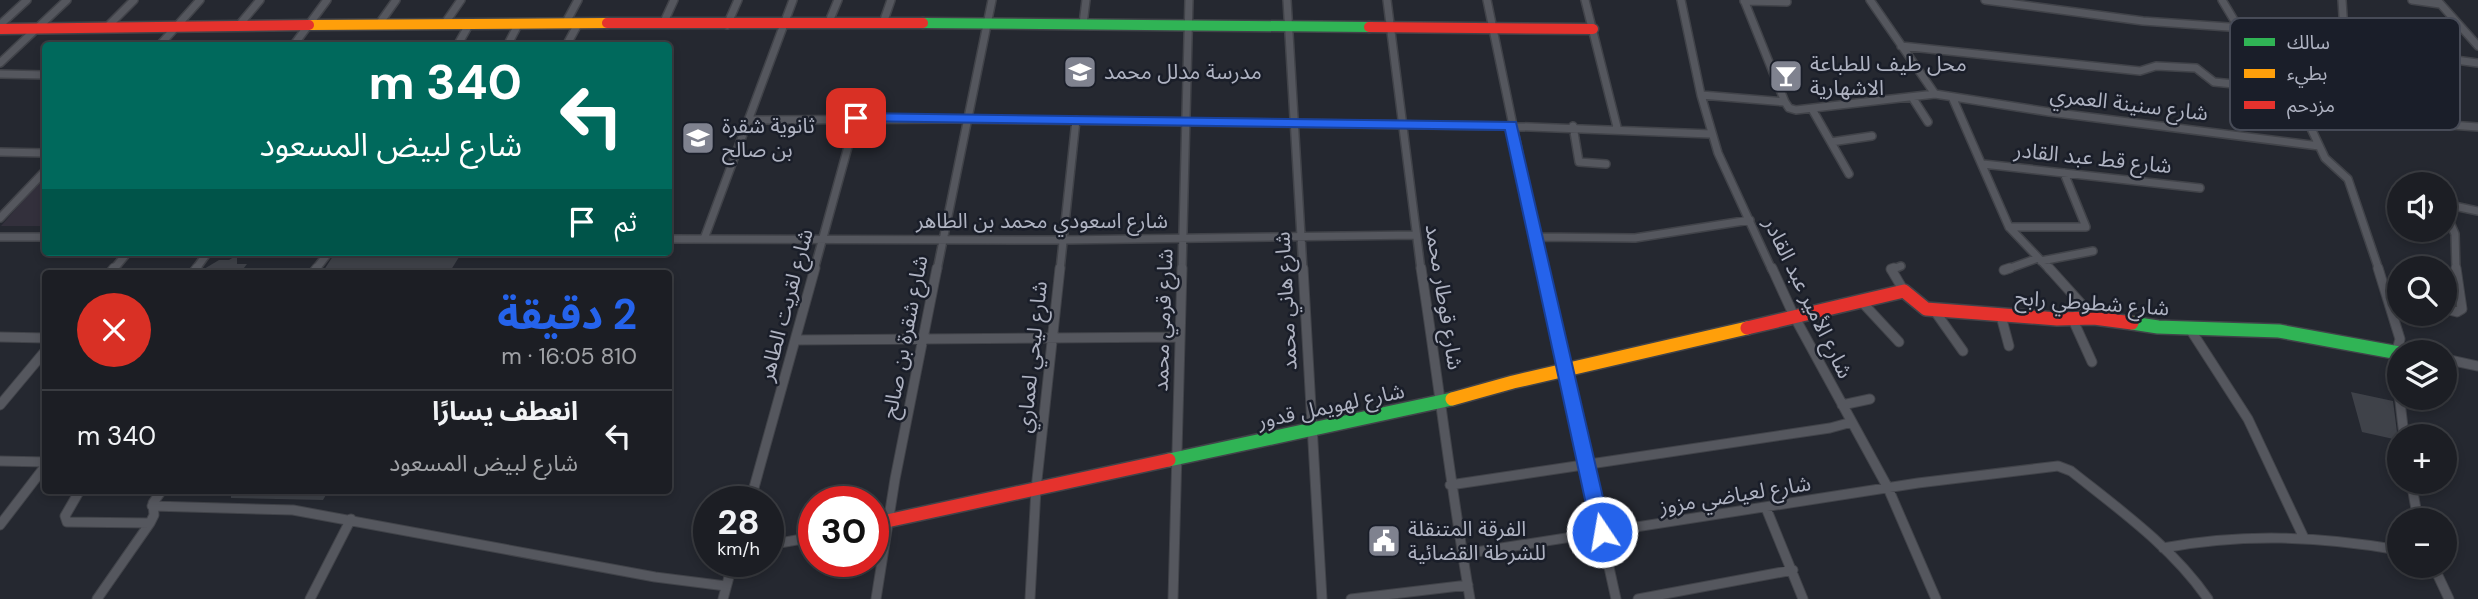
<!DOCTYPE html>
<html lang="ar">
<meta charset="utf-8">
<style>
:root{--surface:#1c1e24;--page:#292b31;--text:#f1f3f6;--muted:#a0a2a6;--line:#3a3c41;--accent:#2563eb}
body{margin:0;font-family:"DM Sans","Noto Sans Arabic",sans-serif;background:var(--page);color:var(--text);direction:rtl;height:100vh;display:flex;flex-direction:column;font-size:26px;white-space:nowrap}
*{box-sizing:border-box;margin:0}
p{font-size:23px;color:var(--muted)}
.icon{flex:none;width:38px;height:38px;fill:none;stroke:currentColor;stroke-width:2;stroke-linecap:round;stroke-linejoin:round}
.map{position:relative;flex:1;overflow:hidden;direction:ltr}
.drawer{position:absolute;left:42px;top:270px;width:630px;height:224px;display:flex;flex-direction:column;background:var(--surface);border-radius:7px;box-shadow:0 4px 10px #0003,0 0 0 2px var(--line);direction:rtl}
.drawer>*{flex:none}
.hud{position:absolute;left:42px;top:42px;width:630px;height:214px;border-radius:7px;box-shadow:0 4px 10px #0003,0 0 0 2px var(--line);direction:rtl;background:#00695c;color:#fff;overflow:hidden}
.buttons{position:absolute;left:2387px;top:172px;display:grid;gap:14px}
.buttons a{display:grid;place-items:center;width:70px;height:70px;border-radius:50%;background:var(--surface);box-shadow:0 4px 10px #0003,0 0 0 2px var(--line);font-size:35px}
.speed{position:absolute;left:693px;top:486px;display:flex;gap:14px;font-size:35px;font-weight:700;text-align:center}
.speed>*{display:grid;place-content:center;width:91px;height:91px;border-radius:50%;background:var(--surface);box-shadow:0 4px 10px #0003,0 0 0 2px var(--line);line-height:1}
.speed small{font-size:18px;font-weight:400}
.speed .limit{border:10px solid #d22;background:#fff;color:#111}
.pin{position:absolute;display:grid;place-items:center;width:60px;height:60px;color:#fff;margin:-30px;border-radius:14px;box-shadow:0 4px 10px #0006}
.me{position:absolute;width:77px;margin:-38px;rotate:348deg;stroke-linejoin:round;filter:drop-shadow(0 0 5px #0008)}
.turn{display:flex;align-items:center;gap:24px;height:147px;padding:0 35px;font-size:32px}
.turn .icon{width:91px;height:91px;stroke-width:2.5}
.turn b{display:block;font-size:49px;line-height:60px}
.then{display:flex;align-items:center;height:66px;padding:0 35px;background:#0003;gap:14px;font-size:26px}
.round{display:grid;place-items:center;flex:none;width:74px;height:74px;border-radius:37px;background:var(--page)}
.head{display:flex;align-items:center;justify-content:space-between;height:119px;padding:0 35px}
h1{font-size:42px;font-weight:700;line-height:52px;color:var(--accent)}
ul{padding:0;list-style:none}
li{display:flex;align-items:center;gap:21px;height:91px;padding:0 35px;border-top:2px solid var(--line)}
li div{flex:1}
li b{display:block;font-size:26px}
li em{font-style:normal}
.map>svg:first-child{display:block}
.medical{fill:#33303c}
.building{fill:#3f4249}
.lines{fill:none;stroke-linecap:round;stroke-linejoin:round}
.street-far1-casing{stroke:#414349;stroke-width:10}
.street-casing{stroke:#414349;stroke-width:11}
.fast-far1-casing{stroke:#414349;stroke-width:13}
.fast-casing{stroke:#414349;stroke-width:16}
.slow-far1-casing{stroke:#414349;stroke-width:13}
.slow-casing{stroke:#414349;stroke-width:16}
.jam-far1-casing{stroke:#414349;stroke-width:13}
.jam-casing{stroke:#414349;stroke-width:16}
.street-far1{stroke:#55575e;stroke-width:7}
.street{stroke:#55575e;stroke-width:9}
.fast-far1{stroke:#30b455;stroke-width:10}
.fast{stroke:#30b455;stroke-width:13}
.slow-far1{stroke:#ff9f0a;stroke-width:10}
.slow{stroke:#ff9f0a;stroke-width:13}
.jam-far1{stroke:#e5322d;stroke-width:10}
.jam{stroke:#e5322d;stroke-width:13}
.route{fill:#2563eb;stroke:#184099;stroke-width:2}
.labels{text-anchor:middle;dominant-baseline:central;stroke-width:5;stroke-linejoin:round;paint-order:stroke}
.poi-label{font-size:21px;fill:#afb3c2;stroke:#1a1e29;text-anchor:start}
.street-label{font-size:21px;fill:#afb3c2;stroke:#1a1e29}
.key{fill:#1a1e29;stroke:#474b57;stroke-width:2}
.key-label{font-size:19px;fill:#afb3c2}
</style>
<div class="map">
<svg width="2478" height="599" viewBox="0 0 2478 599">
<rect width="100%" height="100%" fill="#252830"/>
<!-- medical -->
<path class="medical" d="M 45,175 L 45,226 L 1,226 Z"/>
<!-- building -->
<path class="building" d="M 396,252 L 461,254 L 449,273 L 322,273 L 335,253 Z
M 237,255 L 237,264 L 247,264 L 240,273 L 211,273 L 204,269 L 219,260 L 229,260 Z
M 2351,392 L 2393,401 L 2398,440 L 2362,432 Z
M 231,490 L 329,490 L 323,500 L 231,498 Z"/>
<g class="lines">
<defs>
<path id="street-far1" d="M 1287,0 L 1303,270
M 1387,0 L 1421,270
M 1487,0 L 1543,270
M 1585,0 L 1617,127
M 1681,0 L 1701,95 L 1718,153 L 1772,270
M 1744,0 L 1785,102
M 1870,0 L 1935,94
M 1985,0 L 2143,21 L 2243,28
M 2222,0 L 2234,20 L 2267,48 L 2293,90 L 2325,158 L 2348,179 L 2379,270
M 2412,0 L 2440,4
M 2437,0 L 2478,46
M 1744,1 L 1787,2
M 2,23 L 27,0
M 445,23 L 461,0
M 883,23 L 891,0
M 240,24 L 260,0
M 379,24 L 396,0
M 565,24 L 578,0
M 663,24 L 674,0
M 828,24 L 838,0
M 1083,24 L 1086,0
M 727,25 L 738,0
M 107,27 L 134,0
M 2345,45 L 2478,63
M 159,46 L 200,0
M 293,46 L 327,0
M 457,46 L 470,23
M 507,46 L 519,23
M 566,46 L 578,24
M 1901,46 L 2140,71 L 2156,66 L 2196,68 L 2214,82 L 2293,90
M 2268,48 L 2346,64 L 2342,0
M 0,63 L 67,0
M 0,74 L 46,75
M 1701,95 L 1785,102 L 1789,108 L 1796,110 L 1935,94 L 2049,112 L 2319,146
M 1912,97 L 1928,122
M 1953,99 L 2009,227 L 2050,270
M 1812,109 L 1849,174
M 2303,111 L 2366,119 L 2478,127
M 749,120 L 953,119 L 1502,126 L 1711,134
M 1573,126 L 1579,162 L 1606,164
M 1831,142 L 1872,136
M 0,152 L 46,153
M 1983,164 L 2200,188
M 2445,204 L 2478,211
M 2445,211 L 2455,234 L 2456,270
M 0,218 L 46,170
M 2009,227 L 2086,227 L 2064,173
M 0,237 L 46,237
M 1537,237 L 1635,238 L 1750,220
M 668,239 L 1063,240 L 1416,235
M 704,239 L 793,0
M 2041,261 L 2093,251
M 113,270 L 128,252
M 195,270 L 208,252
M 315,270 L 329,252
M 814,270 L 856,118
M 937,270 L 992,0
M 1060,270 L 1076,120
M 1182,270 L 1189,0
M 1891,270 L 1901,266
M 2005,270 L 2038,258"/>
<path id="street" d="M 1303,268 L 1322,599
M 1421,268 C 1438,378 1451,489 1470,599
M 1543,268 L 1616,599
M 1772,268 L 1794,316 L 1888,488 L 1936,599
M 1894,268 L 1891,269 L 1904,291
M 2049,268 L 2094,318
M 2378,268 L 2400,339 L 2395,358 L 2404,436
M 2004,270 L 2010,268
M 110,273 L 114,268
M 193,273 L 197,268
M 313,273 L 317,268
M 2388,296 L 2399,299
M 1860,300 L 1899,342
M 2445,309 L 2457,312 L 2462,309 L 2456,268
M 1934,310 L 1963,351
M 2001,316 L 2009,346
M 2073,320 L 2092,362
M 2190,329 L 2248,419 L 2303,536
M 0,337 L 46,338
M 795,340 L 1180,337
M 2445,359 L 2478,366
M 0,405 L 46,350
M 1842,405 L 1870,399
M 0,461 L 46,462
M 2411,481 L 2418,520
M 1450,485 L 1830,428 L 1852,422
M 80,490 L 65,516 L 67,522 L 150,523
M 750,502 L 815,268
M 152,506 L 293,510 L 655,577 L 726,586
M 1766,508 L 1803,599
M 0,525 L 46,465
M 768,545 L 814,537
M 2163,548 C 2243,533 2319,536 2399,550
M 1463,554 L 1918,483 L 2058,466 L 2071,471 C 2120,510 2172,547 2208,599
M 2433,565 L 2449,599
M 97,599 L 150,523 L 154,515 L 153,503 L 162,490
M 310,599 L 351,519
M 723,599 L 733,562
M 876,599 L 895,479 L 937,268
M 1030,599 L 1036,489 L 1060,268
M 1173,599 L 1182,268
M 1351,599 L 1468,585
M 1638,599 L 1793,570"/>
<path id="fast-far1" d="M 923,23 L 1369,27"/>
<path id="fast" d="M 2132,323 L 2158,327 L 2279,331 L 2399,353
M 1169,460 L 1452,399"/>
<path id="slow-far1" d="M 309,25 L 607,23"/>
<path id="slow" d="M 1452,399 L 1513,382 L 1747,328"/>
<path id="jam-far1" d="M 607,23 L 923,23
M 1369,27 L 1593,29
M 0,29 L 309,25"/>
<path id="jam" d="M 1747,328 L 1904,291 L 1926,309 L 2057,319 L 2094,318 L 2132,323
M 873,524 L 1169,460"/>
</defs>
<!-- street-far1 casing -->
<use href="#street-far1" class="street-far1-casing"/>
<!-- street casing -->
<use href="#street" class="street-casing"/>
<!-- fast-far1 casing -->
<use href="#fast-far1" class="fast-far1-casing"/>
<!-- fast casing -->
<use href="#fast" class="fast-casing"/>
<!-- slow-far1 casing -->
<use href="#slow-far1" class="slow-far1-casing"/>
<!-- slow casing -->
<use href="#slow" class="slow-casing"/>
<!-- jam-far1 casing -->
<use href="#jam-far1" class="jam-far1-casing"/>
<!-- jam casing -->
<use href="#jam" class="jam-casing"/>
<!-- street-far1 -->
<use href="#street-far1" class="street-far1"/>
<!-- street -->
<use href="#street" class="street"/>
<!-- fast-far1 -->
<use href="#fast-far1" class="fast-far1"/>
<!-- fast -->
<use href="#fast" class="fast"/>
<!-- slow-far1 -->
<use href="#slow-far1" class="slow-far1"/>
<!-- slow -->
<use href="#slow" class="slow"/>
<!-- jam-far1 -->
<use href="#jam-far1" class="jam-far1"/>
<!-- jam -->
<use href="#jam" class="jam"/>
</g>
<!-- route -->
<path class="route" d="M 856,113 L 1516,122 L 1611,532 L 1608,537 L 1602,540 L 1595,537 L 1592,532 L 1505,130 L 851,121 L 851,115 Z"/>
<!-- icons -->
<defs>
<symbol id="school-square" viewBox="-11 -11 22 22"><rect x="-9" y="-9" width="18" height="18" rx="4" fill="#7f828f" stroke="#1a1e29"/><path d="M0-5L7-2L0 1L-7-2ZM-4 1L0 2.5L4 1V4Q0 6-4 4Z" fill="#fff"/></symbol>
<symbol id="bar-square" viewBox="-11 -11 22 22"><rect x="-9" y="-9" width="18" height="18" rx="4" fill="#7f828f" stroke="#1a1e29"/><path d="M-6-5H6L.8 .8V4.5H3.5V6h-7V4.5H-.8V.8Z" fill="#fff"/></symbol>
<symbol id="civic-square" viewBox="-11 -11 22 22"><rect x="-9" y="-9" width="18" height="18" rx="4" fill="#7f828f" stroke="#1a1e29"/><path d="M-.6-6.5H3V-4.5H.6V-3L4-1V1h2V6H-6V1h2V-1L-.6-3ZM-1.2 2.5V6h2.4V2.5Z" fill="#fff"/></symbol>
</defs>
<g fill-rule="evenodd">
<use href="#school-square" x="1061" y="53" width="38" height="38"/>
<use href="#bar-square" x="1767" y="57" width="38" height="38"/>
<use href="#school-square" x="679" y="119" width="38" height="38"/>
<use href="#civic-square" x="1365" y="522" width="38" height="38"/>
</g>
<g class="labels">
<!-- poi labels -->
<g class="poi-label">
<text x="1810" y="64">محل طيف للطباعة<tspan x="1810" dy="24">الاشهارية</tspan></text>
<text x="1104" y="72">مدرسة مدلل محمد</text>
<text x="722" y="126">ثانوية شقرة<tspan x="722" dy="24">بن صالح</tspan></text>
<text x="1408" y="529">الفرقة المتنقلة<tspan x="1408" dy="24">للشرطة القضائية</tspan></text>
</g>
<!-- street labels -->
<g class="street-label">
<text transform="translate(2129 104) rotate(7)">شارع سنينة العمري</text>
<text transform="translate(2093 158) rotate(6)">شارع قط عبد القادر</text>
<text x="1042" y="221">شارع اسعودي محمد بن الطاهر</text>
<text transform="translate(1444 297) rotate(81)">شارع قوطار محمد</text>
<text transform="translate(1808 298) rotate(64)">شارع الأمير عبد القادر</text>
<text transform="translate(1286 301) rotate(-93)">شارع هاني محمد</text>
<text transform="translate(2092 303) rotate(4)">شارع شطوطي رابح</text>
<text transform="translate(786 305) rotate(-75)">شارع لقريت الطاهر</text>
<text transform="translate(1163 320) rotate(-88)">شارع قرمي محمد</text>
<text transform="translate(905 337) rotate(-79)">شارع شقرة بن صالح</text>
<text transform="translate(1032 357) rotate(-84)">شارع ليحي لعماري</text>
<text transform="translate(1331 406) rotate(-12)">شارع لهويمل قدور</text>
<text transform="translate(1735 495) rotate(-9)">شارع لعياضي مزوز</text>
</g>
</g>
<!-- legend -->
<rect x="2230" y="18" width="230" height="112" rx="10" class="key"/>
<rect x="2244" y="38" width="31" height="8" fill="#30b455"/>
<rect x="2244" y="69" width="31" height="9" fill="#ff9f0a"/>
<rect x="2244" y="101" width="31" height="8" fill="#e5322d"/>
<g class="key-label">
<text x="2287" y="49">سالك</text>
<text x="2287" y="80">بطيء</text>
<text x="2287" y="112">مزدحم</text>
</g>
</svg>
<div class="buttons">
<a><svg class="icon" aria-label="sound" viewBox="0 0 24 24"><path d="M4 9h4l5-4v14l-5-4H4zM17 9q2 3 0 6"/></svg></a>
<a><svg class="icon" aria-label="search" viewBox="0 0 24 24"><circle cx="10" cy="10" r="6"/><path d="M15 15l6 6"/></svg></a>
<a><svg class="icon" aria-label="layers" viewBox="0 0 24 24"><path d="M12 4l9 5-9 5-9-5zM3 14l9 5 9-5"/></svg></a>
<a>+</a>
<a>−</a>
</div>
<div class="speed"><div>28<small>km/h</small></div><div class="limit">30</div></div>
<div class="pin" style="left:856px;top:118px;background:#d93025"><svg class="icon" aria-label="arrive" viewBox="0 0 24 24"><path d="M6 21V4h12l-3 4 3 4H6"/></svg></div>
<svg class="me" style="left:1602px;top:532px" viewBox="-20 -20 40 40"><circle r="17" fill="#2563eb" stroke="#fff" stroke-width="3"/><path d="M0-11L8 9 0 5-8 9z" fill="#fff"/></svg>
<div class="hud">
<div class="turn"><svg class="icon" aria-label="left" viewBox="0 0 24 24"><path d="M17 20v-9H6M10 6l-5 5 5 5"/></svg><div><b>340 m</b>شارع لبيض المسعود</div></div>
<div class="then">ثم<svg class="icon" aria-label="arrive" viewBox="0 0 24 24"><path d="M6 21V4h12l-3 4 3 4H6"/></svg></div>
</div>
<section class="drawer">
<div class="head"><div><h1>2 دقيقة</h1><p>810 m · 16:05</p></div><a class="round" style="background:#d93025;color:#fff"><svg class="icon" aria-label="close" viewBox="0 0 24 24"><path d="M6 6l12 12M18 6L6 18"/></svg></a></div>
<ul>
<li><svg class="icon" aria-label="left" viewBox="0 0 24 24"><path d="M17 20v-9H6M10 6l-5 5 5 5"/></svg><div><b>انعطف يسارًا</b><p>شارع لبيض المسعود</p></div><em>340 m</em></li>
</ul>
</section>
</div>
